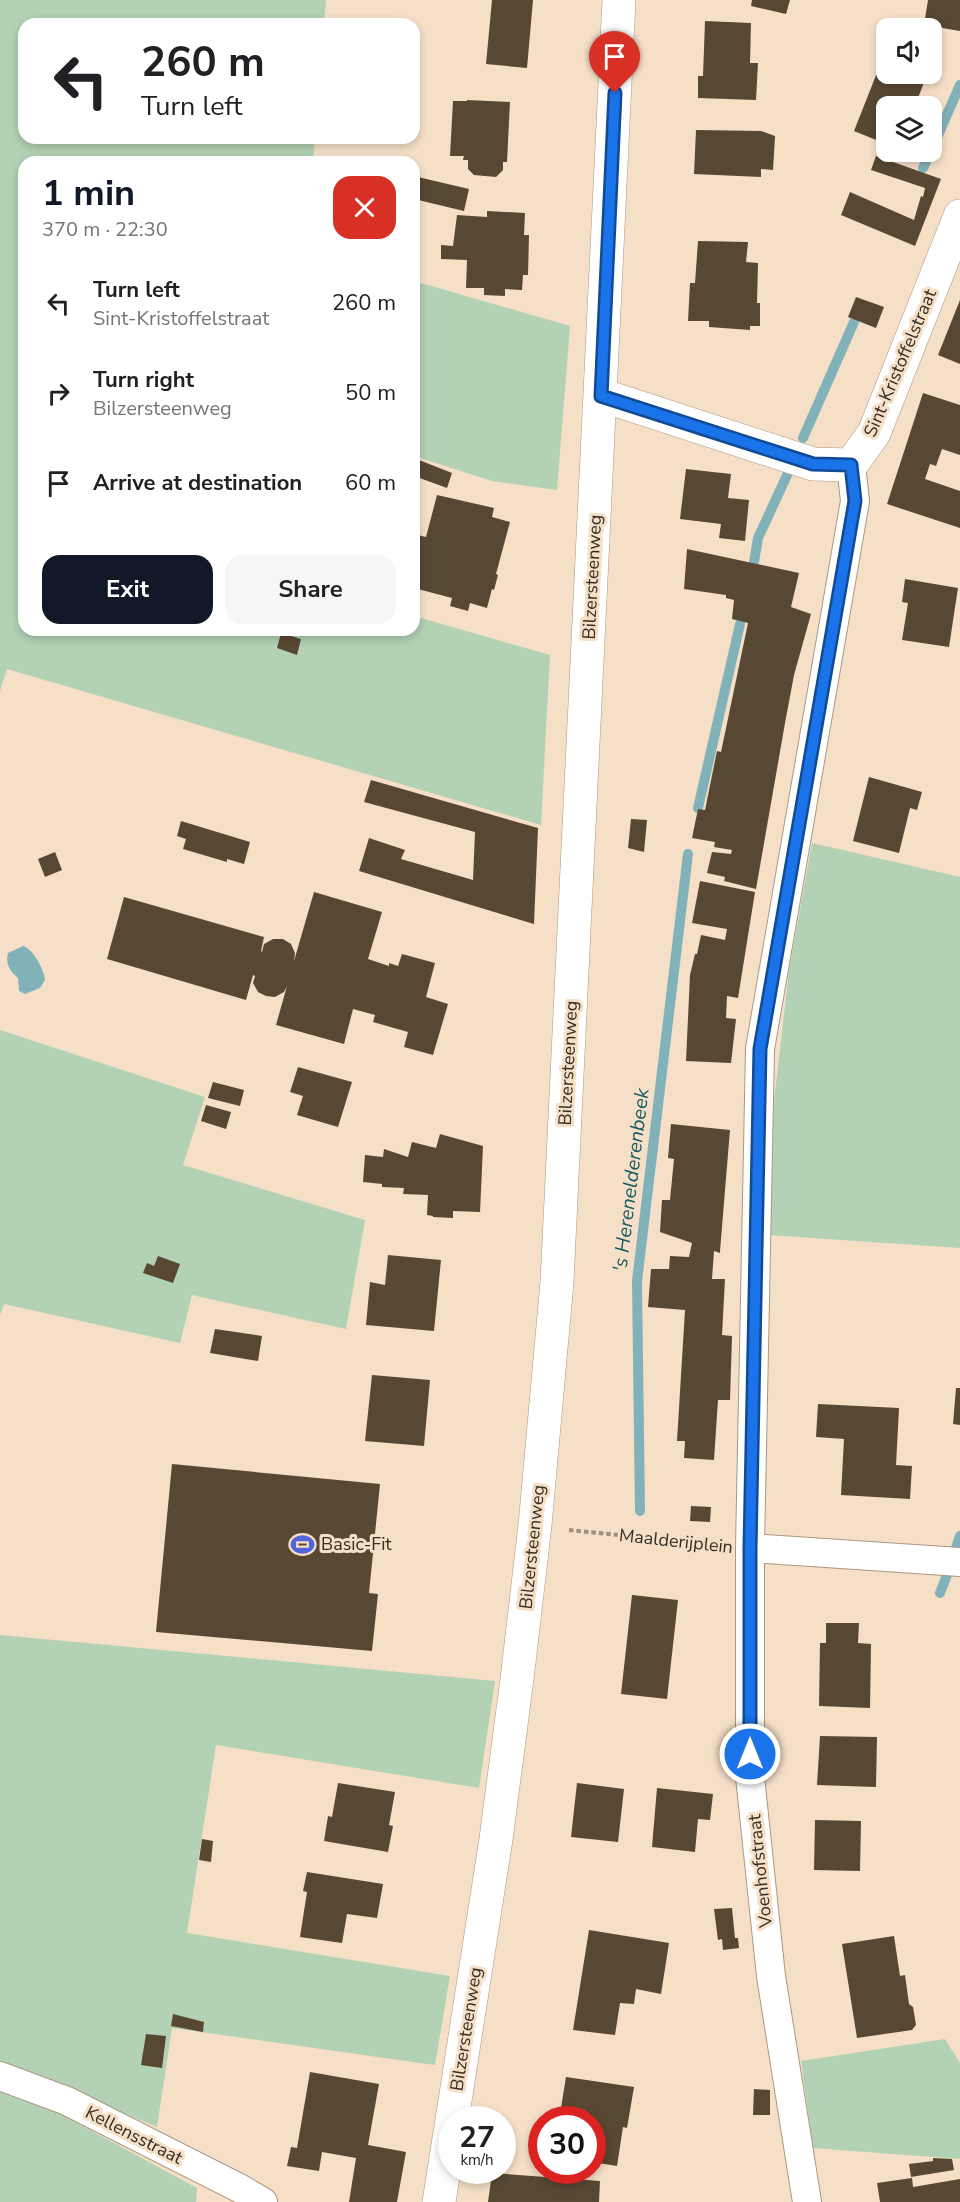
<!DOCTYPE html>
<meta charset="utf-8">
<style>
:root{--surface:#fff;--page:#f6f6f6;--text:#202124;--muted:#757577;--accent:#111827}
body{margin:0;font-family:"Nunito Sans",sans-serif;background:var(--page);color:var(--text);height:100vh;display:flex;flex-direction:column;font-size:22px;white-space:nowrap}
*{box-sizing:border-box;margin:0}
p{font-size:20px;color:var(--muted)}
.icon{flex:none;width:33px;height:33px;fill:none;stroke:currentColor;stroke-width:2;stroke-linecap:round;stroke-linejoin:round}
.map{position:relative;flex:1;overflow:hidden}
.panel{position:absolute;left:18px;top:156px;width:402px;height:480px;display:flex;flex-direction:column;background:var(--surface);border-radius:18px;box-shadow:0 3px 9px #0003}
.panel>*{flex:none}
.banner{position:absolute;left:18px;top:18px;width:402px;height:126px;border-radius:18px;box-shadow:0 3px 9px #0003;background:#fff;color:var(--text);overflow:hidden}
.fabs{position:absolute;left:876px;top:18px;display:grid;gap:12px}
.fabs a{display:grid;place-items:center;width:66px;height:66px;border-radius:12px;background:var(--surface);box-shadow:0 3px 9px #0003;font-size:30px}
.speed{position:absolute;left:438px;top:2106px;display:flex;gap:12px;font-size:30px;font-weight:700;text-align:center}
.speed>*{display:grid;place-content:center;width:78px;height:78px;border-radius:50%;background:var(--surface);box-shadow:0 3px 9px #0003;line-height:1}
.speed small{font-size:15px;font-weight:400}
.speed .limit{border:9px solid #d22;background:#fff;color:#111}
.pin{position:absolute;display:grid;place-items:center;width:51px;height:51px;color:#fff;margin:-62px -26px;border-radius:50% 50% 50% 0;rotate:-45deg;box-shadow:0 0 6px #0007}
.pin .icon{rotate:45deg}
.me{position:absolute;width:66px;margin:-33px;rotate:0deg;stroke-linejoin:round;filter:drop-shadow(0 0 4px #0008)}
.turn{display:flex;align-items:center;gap:21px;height:126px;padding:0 24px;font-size:27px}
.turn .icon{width:78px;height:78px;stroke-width:2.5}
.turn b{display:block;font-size:42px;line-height:51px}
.round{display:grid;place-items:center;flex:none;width:63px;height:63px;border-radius:18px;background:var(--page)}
.head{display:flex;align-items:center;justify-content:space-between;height:102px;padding:0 24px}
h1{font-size:36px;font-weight:700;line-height:45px;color:var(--accent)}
.primary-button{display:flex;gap:12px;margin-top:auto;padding:12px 24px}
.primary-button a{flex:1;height:69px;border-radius:18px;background:var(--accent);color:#fff;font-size:24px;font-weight:700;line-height:69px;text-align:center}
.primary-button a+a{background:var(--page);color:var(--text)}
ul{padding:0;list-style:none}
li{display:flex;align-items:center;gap:18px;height:90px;padding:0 24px}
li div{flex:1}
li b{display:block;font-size:22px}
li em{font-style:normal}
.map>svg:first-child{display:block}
.green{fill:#b2d1b5}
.water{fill:#82b2b9}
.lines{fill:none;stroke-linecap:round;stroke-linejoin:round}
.stream{stroke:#82b2b9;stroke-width:10}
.building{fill:#584833}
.street-casing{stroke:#ac9882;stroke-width:30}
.secondary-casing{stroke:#ac9882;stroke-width:34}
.path{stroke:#9f8f7e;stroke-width:4;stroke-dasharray:4.5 3;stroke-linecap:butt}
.street{stroke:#fff;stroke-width:28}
.secondary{stroke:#fff;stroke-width:33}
.route-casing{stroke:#114b97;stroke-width:15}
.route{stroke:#1a73e8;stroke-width:10}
.labels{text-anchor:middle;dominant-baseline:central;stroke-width:6;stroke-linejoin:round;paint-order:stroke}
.street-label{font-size:18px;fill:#352d24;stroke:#f5dfc7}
.poi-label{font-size:18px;fill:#352d24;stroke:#f5dfc7;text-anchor:start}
.water-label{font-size:20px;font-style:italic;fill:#165a62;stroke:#f5dfc7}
</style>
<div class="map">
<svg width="960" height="2202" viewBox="0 0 960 2202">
<rect width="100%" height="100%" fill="#f5dfc7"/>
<!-- green -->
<path class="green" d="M 0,0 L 326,0 L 324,24 L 24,24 L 24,138 L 315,138 L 313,162 L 24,162 L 24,630 L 414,630 L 414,616 L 550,655 L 541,825 L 7,669 L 0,691 Z
M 414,281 L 570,326 L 557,490 L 492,481 L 414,456 Z
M 812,843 L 960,877 L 960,1248 L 768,1235 L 774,1101 L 789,971 Z
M 0,1030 L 205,1097 L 183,1165 L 365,1220 L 346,1329 L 192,1295 L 180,1343 L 4,1304 L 0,1315 Z
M 0,1635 L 495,1681 L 479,1788 L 216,1745 L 187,1933 L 450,1976 L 435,2065 L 172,2028 L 157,2127 L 0,2061 Z
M 945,2039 L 960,2063 L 960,2159 L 813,2148 L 801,2061 Z
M 0,2089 L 29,2097 L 197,2188 L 196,2202 L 0,2202 Z"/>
<!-- water -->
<path class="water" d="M 23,946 C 33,949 44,969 45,980 L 40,988 L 25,994 L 19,991 L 18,978 C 10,971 5,964 8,953 Z"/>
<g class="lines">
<!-- stream -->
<path class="stream" d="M 932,149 L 960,85
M 923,168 L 931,152
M 803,438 L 854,322
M 754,562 L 758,538 L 789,471
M 698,808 L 740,624
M 640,1511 L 637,1281 L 688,854
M 955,1551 L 960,1536
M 940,1593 L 947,1575"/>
</g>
<!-- building -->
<path class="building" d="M 492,0 L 533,0 L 527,68 L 486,64 Z
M 752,0 L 790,0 L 786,14 L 751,6 Z
M 928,0 L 960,0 L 960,31 L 924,25 Z
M 705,21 L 751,23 L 750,63 L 758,63 L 756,100 L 698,98 L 698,76 L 703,76 Z
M 882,60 L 886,62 L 886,74 L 918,74 L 926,77 L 915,106 L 886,106 L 886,144 L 854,131 Z
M 467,100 L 510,102 L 507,162 L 503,162 L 503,170 L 496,177 L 474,175 L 468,169 L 468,160 L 463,160 L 464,156 L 450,156 L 453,101 L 467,101 Z
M 696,130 L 761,131 L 775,136 L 773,170 L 761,169 L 761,177 L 694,174 Z
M 876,156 L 941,179 L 915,246 L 841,215 L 850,192 L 914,220 L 921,196 L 923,197 L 925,188 L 871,170 Z
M 418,177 L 469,189 L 464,211 L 414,199 Z
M 487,211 L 525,213 L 524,235 L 529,235 L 528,275 L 523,275 L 522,290 L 505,289 L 505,296 L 484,295 L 484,288 L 466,288 L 467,260 L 441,259 L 441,245 L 453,246 L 457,215 L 487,217 Z
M 698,241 L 748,242 L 746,262 L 758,263 L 757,303 L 760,303 L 760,326 L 750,326 L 750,330 L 709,327 L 709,321 L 688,321 L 690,283 L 695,283 Z
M 856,297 L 884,307 L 876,328 L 848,317 Z
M 960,300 L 960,364 L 938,355 Z
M 923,393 L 960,405 L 960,455 L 942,449 L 936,466 L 930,464 L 925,479 L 960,491 L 960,528 L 887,504 Z
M 414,458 L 452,473 L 447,488 L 414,476 Z
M 686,469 L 731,474 L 728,498 L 749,500 L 745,541 L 719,538 L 721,524 L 680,519 Z
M 437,495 L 494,508 L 492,517 L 510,522 L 496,574 L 498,575 L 494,590 L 492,589 L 487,608 L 470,603 L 468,611 L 450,606 L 452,598 L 414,588 L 414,551 L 418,535 L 426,537 Z
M 687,549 L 799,573 L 791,607 L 811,614 L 794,675 L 785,723 L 756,889 L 724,881 L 725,877 L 707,873 L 712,852 L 731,854 L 732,850 L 714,847 L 715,842 L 692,838 L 698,809 L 705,810 L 717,751 L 721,752 L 748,623 L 732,619 L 734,600 L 726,598 L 726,595 L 684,589 Z
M 905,579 L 958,588 L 949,647 L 902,640 L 908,603 L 902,602 Z
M 281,633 L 301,639 L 297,655 L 277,648 Z
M 869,777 L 922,792 L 917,810 L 910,808 L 899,853 L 853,841 Z
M 371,780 L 538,828 L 534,924 L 359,871 L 369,838 L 405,850 L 401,859 L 473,880 L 475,832 L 364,802 Z
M 631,819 L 647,820 L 644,852 L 628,848 Z
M 181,821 L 250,842 L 244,864 L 227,859 L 227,862 L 183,849 L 186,839 L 177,836 Z
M 55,852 L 62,870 L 45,877 L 38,859 Z
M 700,881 L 755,892 L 738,998 L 727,996 L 726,1018 L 736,1019 L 731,1063 L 686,1061 L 690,975 L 695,954 L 697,954 L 701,935 L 725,940 L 727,929 L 692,923 Z
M 314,892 L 382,912 L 368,959 L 389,966 L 389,963 L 398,966 L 402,954 L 435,963 L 426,997 L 448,1004 L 433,1055 L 404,1047 L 408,1032 L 373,1022 L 375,1015 L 353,1009 L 344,1044 L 276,1025 L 287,986 L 284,992 L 275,997 L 266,996 L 258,992 L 253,983 L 255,976 L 253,975 L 246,1000 L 107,959 L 124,897 L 264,937 L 261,951 L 262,952 L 264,944 L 273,939 L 283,939 L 291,944 L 295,953 L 294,961 Z
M 298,1067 L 352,1082 L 338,1127 L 297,1115 L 303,1096 L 290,1092 Z
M 213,1082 L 244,1090 L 240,1106 L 208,1098 Z
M 206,1105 L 231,1112 L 226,1129 L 201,1121 Z
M 671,1124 L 730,1130 L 720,1251 L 720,1253 L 714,1251 L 712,1279 L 725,1279 L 722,1335 L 732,1336 L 730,1400 L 718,1400 L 714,1460 L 684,1458 L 685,1441 L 677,1441 L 685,1310 L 648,1307 L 651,1269 L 669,1269 L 670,1256 L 689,1257 L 692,1243 L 660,1232 L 662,1200 L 670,1200 L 674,1159 L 668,1158 Z
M 440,1134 L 483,1146 L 480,1212 L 453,1211 L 453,1218 L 433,1217 L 433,1216 L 427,1215 L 428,1195 L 403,1194 L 404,1188 L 382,1187 L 382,1184 L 363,1182 L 365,1155 L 383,1157 L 384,1149 L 408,1157 L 412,1142 L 436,1148 Z
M 388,1255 L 441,1260 L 434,1331 L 366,1325 L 370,1282 L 385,1285 Z
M 158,1256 L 180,1264 L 173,1283 L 143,1273 L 147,1263 L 154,1266 Z
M 215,1329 L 262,1336 L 258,1361 L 210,1353 Z
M 372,1375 L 430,1380 L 424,1446 L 365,1441 Z
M 956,1388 L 960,1388 L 960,1425 L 953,1424 Z
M 818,1404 L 899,1408 L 896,1465 L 912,1466 L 910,1499 L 841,1495 L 844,1439 L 816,1437 Z
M 172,1464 L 380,1484 L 369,1593 L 378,1594 L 372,1651 L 156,1632 Z
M 691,1506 L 711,1507 L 710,1522 L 690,1521 Z
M 632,1595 L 678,1600 L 667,1699 L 621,1694 Z
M 826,1623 L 859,1623 L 858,1643 L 871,1644 L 870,1708 L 819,1706 L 820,1643 L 826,1643 Z
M 820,1736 L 877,1737 L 876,1787 L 817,1785 Z
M 338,1783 L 395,1792 L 389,1825 L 393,1826 L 388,1852 L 324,1841 L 328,1816 L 332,1817 Z
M 577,1783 L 624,1789 L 618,1842 L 571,1837 Z
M 657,1788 L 713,1794 L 710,1820 L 698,1819 L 695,1852 L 652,1847 Z
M 815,1820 L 861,1821 L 860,1871 L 814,1870 Z
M 202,1839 L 213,1841 L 211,1862 L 199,1860 Z
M 307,1872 L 383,1884 L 377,1918 L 347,1914 L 342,1943 L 300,1937 L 307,1892 L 303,1891 Z
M 732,1908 L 735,1938 L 738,1938 L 739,1948 L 723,1950 L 722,1939 L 718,1940 L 714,1909 Z
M 589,1930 L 669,1943 L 661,1994 L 636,1989 L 634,2004 L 620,2003 L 615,2035 L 573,2030 Z
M 894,1936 L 900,1976 L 905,1975 L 909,2004 L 913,2007 L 916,2025 L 912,2030 L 857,2038 L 842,1944 Z
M 173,2014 L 204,2022 L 203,2032 L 171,2026 Z
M 146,2034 L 166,2036 L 162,2068 L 141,2065 Z
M 310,2072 L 379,2084 L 368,2145 L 406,2152 L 397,2202 L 349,2202 L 356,2158 L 322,2152 L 319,2171 L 287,2166 L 291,2147 L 297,2148 Z
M 566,2077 L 634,2087 L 627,2128 L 623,2127 L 617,2166 L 592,2162 L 592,2120 L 559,2120 Z
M 754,2089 L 770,2090 L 770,2115 L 753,2115 Z
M 933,2158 L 952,2159 L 954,2170 L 911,2177 L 909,2164 L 933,2161 Z
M 492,2173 L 600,2181 L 599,2202 L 488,2202 Z
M 912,2178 L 913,2187 L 960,2179 L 960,2202 L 880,2202 L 877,2183 Z"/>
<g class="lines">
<defs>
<path id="street" d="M 750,1548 L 960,1562
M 0,2076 L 67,2101 L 241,2189 L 263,2202
M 807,2202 L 771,1976 L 750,1777 L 750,1548 L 760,1049 L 855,501 L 851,465"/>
<path id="secondary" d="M 601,395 L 813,464 L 851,465 L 874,433 L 960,216
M 452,2120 L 496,1839 L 517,1679 L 535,1525 L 557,1282 L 619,0
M 439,2202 L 452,2120"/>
</defs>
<!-- street casing -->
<use href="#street" class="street-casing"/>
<!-- secondary casing -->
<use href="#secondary" class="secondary-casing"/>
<!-- path -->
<path class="path" d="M 569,1530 L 719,1545"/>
<!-- street -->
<use href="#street" class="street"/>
<!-- secondary -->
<use href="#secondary" class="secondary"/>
</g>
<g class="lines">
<defs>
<path id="route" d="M 615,93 L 601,396 L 813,464 L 851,465 L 855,501 L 760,1049 L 750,1548 L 750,1754"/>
</defs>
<!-- route casing -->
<use href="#route" class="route-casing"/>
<!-- route -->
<use href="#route" class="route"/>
</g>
<!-- icons -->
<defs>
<symbol id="stadium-bare" viewBox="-9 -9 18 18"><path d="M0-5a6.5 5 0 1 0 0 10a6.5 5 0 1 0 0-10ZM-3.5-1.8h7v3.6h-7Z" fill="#5266dc" stroke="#f5dfc7" stroke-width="2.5" paint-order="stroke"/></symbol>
</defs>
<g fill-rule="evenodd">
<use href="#stadium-bare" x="286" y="1528" width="33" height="33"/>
</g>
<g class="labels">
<!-- street labels -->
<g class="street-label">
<text transform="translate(900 363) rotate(-67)">Sint-Kristoffelstraat</text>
<text transform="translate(592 577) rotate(-87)">Bilzersteenweg</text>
<text transform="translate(568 1063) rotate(-87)">Bilzersteenweg</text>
<text transform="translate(676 1541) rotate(6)">Maalderijplein</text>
<text transform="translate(532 1547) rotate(-84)">Bilzersteenweg</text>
<text transform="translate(760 1871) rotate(-96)">Voenhofstraat</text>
<text transform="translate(466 2029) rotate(-81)">Bilzersteenweg</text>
<text transform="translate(134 2135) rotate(27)">Kellensstraat</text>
</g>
<!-- poi labels -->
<g class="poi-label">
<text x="321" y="1544">Basic-Fit</text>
</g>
<!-- water labels -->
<g class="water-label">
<text transform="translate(631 1180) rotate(-83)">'s Herenelderenbeek</text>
</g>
</g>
</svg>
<div class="fabs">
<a><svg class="icon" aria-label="sound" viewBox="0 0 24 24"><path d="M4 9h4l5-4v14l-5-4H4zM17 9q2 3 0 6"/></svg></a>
<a><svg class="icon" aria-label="layers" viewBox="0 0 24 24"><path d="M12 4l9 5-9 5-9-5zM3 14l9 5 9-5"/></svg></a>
</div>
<div class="speed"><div>27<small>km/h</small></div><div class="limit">30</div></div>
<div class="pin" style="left:615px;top:93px;background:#d93025"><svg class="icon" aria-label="arrive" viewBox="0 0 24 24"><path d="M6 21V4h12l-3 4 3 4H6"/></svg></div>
<svg class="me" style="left:750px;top:1754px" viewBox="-20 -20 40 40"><circle r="17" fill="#1a73e8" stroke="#fff" stroke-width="3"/><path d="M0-11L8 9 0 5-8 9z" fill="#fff"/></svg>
<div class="banner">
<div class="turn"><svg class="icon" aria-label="left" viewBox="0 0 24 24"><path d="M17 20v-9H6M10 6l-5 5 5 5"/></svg><div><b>260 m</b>Turn left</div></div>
</div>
<section class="panel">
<div class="head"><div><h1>1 min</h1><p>370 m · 22:30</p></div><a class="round" style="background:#d93025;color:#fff"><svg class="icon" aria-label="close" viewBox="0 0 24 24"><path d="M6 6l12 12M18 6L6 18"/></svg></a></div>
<ul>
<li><svg class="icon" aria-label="left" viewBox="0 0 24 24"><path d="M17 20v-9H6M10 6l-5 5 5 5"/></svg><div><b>Turn left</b><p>Sint-Kristoffelstraat</p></div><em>260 m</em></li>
<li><svg class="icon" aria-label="right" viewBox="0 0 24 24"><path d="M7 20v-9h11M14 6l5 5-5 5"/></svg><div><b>Turn right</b><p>Bilzersteenweg</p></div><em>50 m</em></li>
<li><svg class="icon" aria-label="arrive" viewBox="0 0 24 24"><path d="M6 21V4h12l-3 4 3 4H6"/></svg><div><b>Arrive at destination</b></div><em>60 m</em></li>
</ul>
<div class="primary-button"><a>Exit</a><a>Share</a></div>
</section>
</div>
